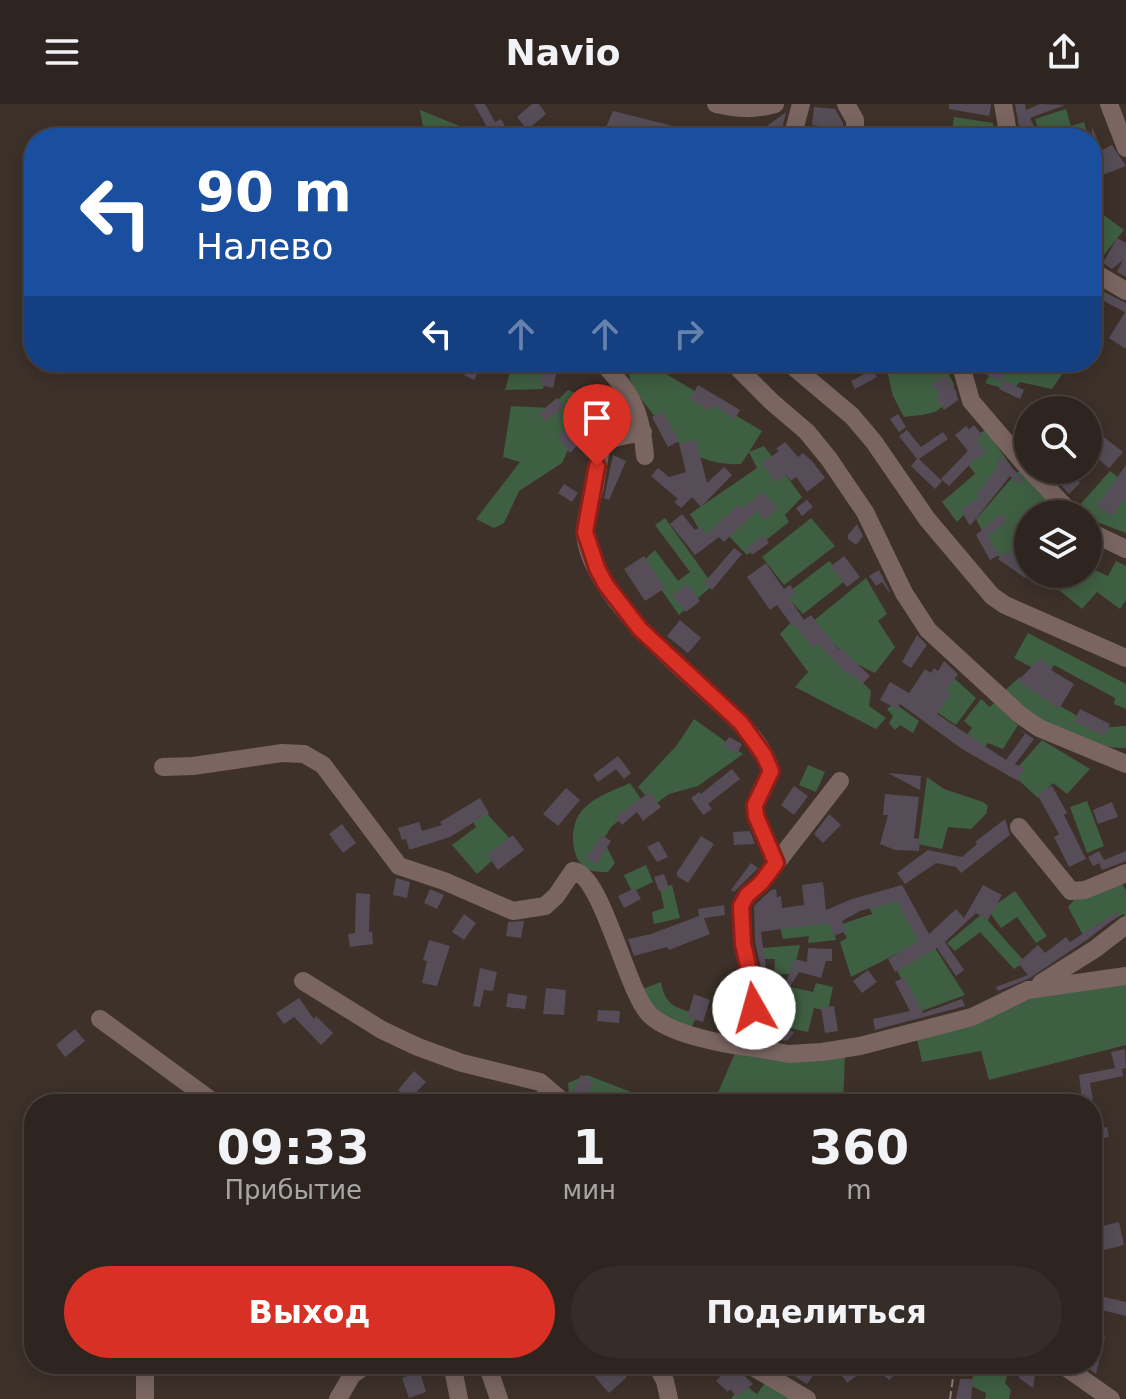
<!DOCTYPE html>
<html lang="ru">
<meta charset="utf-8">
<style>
:root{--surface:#2e2520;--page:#362d29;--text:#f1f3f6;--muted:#a7a5a5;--line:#49423e;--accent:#d93025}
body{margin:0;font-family:"DejaVu Sans",sans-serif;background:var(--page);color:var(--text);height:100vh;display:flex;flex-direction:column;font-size:30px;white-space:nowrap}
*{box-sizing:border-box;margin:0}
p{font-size:26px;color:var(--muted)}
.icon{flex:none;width:44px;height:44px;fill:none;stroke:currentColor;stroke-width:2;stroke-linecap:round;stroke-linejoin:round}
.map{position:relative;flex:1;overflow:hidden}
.details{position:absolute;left:24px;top:990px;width:1078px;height:280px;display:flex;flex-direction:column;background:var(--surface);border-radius:32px;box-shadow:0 4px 20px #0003,0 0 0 2px var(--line)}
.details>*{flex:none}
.banner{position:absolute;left:24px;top:24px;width:1078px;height:244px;border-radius:32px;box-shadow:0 4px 20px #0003,0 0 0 2px var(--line);background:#1a4fa0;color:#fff;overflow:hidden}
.buttons{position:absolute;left:1014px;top:292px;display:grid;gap:16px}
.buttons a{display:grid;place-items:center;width:88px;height:88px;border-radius:50%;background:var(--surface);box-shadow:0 4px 20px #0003,0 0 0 2px var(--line);font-size:40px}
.pin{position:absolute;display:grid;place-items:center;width:68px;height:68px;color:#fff;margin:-82px -34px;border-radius:50% 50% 50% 0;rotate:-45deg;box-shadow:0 0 8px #0007}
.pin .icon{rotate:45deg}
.me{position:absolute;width:88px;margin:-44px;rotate:353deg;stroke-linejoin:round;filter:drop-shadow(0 0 6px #0008)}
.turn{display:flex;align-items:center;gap:28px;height:168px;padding:0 40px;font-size:36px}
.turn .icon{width:104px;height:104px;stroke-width:2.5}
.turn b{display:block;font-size:56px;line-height:68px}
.lanes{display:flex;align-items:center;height:76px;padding:0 40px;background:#0003;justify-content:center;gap:40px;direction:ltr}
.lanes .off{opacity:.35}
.eta{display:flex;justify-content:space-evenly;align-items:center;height:136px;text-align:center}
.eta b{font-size:48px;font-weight:700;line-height:56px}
.cta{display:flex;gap:16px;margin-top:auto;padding:16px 40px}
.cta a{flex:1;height:92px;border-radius:48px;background:var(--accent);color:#fff;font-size:32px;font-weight:700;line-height:92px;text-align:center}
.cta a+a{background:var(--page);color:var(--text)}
header{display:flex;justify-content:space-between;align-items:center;height:104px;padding:0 40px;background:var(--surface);font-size:36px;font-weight:700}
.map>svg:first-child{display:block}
.green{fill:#3f5f42}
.building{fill:#564d58}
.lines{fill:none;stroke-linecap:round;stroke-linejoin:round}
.path{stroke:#8d827d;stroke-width:2;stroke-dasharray:8 4;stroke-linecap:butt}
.minor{stroke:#7a6561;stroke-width:18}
.route-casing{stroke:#8d1f18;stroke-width:20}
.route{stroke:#d93025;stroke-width:14}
</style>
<header><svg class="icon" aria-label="menu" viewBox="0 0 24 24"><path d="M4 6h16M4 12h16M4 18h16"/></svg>Navio<svg class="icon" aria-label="share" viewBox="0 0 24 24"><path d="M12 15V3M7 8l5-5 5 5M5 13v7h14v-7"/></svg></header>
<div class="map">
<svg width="1126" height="1295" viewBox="0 0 1126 1295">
<rect width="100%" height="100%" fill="#3d312a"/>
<!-- green -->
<path class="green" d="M 1066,5 L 1071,22 L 1084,18 L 1087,28 L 1063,34 L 1062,30 L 1041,34 L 1035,15 Z
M 420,6 L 467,25 L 500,34 L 448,34 L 423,23 Z
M 954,13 L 993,19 L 995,34 L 951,34 Z
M 1094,104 L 1124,126 L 1094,163 L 1092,161 L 1092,106 Z
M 1092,181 L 1109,191 L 1095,209 L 1092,207 Z
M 513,258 L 548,258 L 543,285 L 505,286 Z
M 630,258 L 646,258 L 762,327 L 749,348 L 764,342 L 802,393 L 785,411 L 789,418 L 747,451 L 721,424 L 705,435 L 690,410 L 757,364 L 749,348 L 741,360 C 722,361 703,357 687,346 C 674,337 637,293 631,278 C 629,273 629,265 628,259 Z
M 885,258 L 943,258 L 954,281 C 942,312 935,309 904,313 L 893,292 Z
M 997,258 L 1041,258 L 1063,269 L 1052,285 L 1020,278 L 1011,287 L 985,279 Z
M 568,286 L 581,291 L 582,316 L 562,359 L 519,387 L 504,419 L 494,424 L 476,415 L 520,358 L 503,353 L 511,302 L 550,304 Z
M 986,326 L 1011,362 L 957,418 L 942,398 L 975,370 L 965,356 L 970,334 Z
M 1024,367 L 1058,403 L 1045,410 L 1028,410 L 1028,452 L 1016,460 L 994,450 L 976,415 L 1017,368 Z
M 1110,367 L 1126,379 L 1126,429 L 1089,415 L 1088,410 L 1077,404 Z
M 665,414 L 713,481 L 679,511 L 642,458 L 655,446 L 678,477 L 690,468 L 655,421 Z
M 811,414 L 835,442 L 784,481 L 762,453 Z
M 829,457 L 846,476 L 803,510 L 785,491 Z
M 1116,457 L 1126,462 L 1126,496 L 1120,505 L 1097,488 L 1082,505 L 1046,475 L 1049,470 L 1088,470 L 1088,463 L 1108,472 Z
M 866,474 L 887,510 L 878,517 L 895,543 L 875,569 L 851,557 L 812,518 Z
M 797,512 L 871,587 L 869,602 L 886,614 L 876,625 L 795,583 L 808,568 L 780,530 Z
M 1028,529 L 1126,580 L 1126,605 L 1114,600 L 1115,594 L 1054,561 L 1046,571 L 1014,554 Z
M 1020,573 L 1055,599 L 1098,624 L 1126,622 L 1126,644 C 1075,644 1042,617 1003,588 Z
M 954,574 L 976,594 L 956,621 L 932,605 Z
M 981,595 L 990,603 L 994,599 L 1018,621 L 1003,645 L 988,639 L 982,646 L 965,633 L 972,624 L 964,617 Z
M 894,599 L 919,617 L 913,629 L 900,621 L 895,626 L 889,619 L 893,612 L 887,605 Z
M 694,615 L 743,650 L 698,682 L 669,690 L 654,701 L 638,683 L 677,641 Z
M 1042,636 L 1090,665 L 1067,690 L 1053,679 L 1038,694 L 1012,670 Z
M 808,661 L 825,668 L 816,688 L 799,681 Z
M 927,673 L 944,685 L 983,698 L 988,702 L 986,710 L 971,725 L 948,723 L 942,745 L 918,740 Z
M 630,679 L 643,698 L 612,722 L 603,736 L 615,759 L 608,768 C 602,768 595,768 589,766 C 570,758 569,724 580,709 C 592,693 613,687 630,679 Z
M 1087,697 L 1104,742 L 1087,749 L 1070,703 Z
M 481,703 L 513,738 L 477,770 L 452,741 L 476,723 L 470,713 Z
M 646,761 L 653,778 L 632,788 L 624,771 Z
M 1120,775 L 1126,787 L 1126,813 L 1123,810 L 1084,833 L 1068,803 L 1078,791 Z
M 672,781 L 680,814 L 654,820 L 652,808 L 664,804 L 660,784 Z
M 1015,787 L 1047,832 L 1036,839 L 1017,813 L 1001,824 L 988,806 Z
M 899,791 L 920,838 L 851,873 L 840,838 L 847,834 L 839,821 L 872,810 L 868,800 Z
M 982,810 L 1025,858 L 1014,865 L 980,828 L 955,847 L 947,839 Z
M 778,816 L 831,816 L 836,836 L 808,839 L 809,832 L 783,835 Z
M 800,841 L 793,870 L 774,870 L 775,855 L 760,855 L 761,844 Z
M 935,844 L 965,891 L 919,908 L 896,865 Z
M 1126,875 L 1126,941 L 989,976 L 981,947 L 922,958 L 916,930 L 996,910 L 1046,888 Z
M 661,878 C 665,902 676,904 698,910 L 691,924 L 658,912 L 640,886 Z
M 816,879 L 833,883 L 828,907 L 814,904 L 808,928 L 768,919 L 777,880 L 813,888 Z
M 735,949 L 845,951 L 843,1000 L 714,998 Z
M 587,971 L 631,988 L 629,1000 L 574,1000 L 569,993 L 568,979 Z
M 965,1260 L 1010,1260 L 1005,1279 L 1011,1286 L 1009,1295 L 985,1295 L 986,1289 L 971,1282 L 973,1272 L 963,1268 Z
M 767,1276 L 794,1295 L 731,1295 L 742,1279 L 757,1290 Z"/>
<!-- building -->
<path class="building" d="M 474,0 L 485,0 L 495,18 L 501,15 L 506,24 L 492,32 Z
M 532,0 L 539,0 L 546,10 L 527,26 L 517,13 Z
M 949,0 L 991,0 L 991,2 L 989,12 L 949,5 Z
M 1015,0 L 1025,0 L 1026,6 L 1040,0 L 1065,1 L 1030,14 L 1040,34 L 1021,34 Z
M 814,3 L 835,5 L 843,19 L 843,25 L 812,21 Z
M 613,7 L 705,30 L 704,34 L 659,34 L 617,23 L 616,27 L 606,23 Z
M 786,8 L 780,34 L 776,34 L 767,22 Z
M 1092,23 L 1102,46 L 1112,41 L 1126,62 L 1092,75 Z
M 1117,134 L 1126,139 L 1126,173 L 1117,168 L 1123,156 L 1112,165 L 1103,159 Z
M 1106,189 L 1126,199 L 1126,245 L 1109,234 L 1125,208 L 1102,196 Z
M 471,258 L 483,258 L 474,276 L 464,271 Z
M 545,258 L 559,258 L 553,284 L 540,281 Z
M 978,258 L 1009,258 L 1001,277 L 985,270 Z
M 872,266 L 877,273 L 855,285 L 851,277 Z
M 945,271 L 956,287 L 958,296 L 944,306 L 936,293 L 940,291 L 932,280 Z
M 1004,276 L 1024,286 L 1020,295 L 999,285 Z
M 698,281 L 740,306 L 735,315 L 714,301 L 710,307 L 690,295 Z
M 557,294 L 564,303 L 545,317 L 539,309 Z
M 579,301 L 596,322 L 570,349 L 558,333 L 571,318 L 566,312 Z
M 663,308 L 679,337 L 668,343 L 652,313 Z
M 898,310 L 906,323 L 899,328 L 890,315 Z
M 974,321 L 983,332 L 977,336 L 986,348 L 977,355 L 976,354 L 949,382 L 941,375 L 968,347 L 955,331 L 966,322 L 969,325 Z
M 907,326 L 921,343 L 943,328 L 948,335 L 919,355 L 942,377 L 935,385 L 911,362 L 917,355 L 899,332 Z
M 1100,330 L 1123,348 L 1109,364 L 1088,347 Z
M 696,336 L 707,379 L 724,363 L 732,371 L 701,403 L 692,393 L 681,404 L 674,398 L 678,395 L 651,372 L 658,364 L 669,373 L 686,368 L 679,340 Z
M 785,338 L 798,353 L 803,349 L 812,357 L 825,374 L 807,388 L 796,373 L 791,377 L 786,371 L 775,378 L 762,359 L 779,347 L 776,345 Z
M 613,351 L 626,357 L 609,396 L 604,394 Z
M 1002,352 L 1023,376 L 1020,380 L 1010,372 L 970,422 L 961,406 L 980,394 L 976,391 L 998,363 L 996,361 Z
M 1126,361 L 1126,392 L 1112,412 L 1097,402 Z
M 1069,368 L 1080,379 L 1069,390 L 1058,378 Z
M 564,380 L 578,389 L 572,398 L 558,389 Z
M 763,388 L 777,405 L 764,416 L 757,407 L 724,438 L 719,433 L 695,451 L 670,420 L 682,410 L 695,426 L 700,423 L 706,431 L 738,401 L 741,405 Z
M 807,396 L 813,403 L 802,412 L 796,404 Z
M 1001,410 L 1007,417 L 988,433 L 999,451 L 990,456 L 976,431 Z
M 857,420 L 863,432 L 856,441 L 848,435 L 848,431 Z
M 764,431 L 769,439 L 752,451 L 747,443 Z
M 734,444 L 742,450 L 712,486 L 704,479 Z
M 1013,445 L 1028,456 L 1028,469 L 1025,474 L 998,455 L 1003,448 L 1008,451 Z
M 644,452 L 665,484 L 645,497 L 624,465 Z
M 844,452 L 860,473 L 847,483 L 831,462 Z
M 766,459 L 784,485 L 790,481 L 796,489 L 789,494 L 804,516 L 811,511 L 839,546 L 841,544 L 870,572 L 862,580 L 851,569 L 849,572 L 818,540 L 813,544 L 796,522 L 793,523 L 777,501 L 770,506 L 747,473 Z
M 879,466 L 890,488 L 889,488 L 882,478 L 876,482 L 869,472 Z
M 1033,470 L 1049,470 L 1057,478 L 1050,486 Z
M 687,480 L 700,497 L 686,508 L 672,491 Z
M 680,516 L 701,534 L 688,549 L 667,532 Z
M 917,531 L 927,541 L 911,564 L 902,558 Z
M 1039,555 L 1053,564 L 1051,566 L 1074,580 L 1059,605 L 1018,577 Z
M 944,557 L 958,570 L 946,586 L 951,589 L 937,610 L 1006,656 L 1025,630 L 1016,623 L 1034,635 L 1015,660 L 1024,664 L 1018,677 L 962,645 L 900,600 L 897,605 L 880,596 L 890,578 L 909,589 L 925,565 L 931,569 L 934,564 L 938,567 Z
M 1080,605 L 1110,620 L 1104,632 L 1074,617 Z
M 729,633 L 742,640 L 737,650 L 723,642 Z
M 618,652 L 631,669 L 624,675 L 616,665 L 598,678 L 593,671 Z
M 732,665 L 740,675 L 708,700 L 712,705 L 703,711 L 691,694 L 699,688 L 701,690 Z
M 888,669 L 921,672 L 920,686 Z
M 794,682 L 808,692 L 794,711 L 781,701 Z
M 1052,682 L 1067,709 L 1064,711 L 1086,755 L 1069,763 L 1054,733 L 1059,730 L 1037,690 Z
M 566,684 L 580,696 L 558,722 L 543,710 Z
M 650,688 L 661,703 L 643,717 L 637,708 L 622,721 L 615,713 Z
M 885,690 L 919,693 L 914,734 L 920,735 L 919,747 L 895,746 L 880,740 L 888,711 L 883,711 Z
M 480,694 L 489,709 L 450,733 L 412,745 L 409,745 L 406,735 L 402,736 L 398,724 L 419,718 L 422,727 L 442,721 L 440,718 Z
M 1112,698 L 1118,713 L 1098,720 L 1093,706 Z
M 829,710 L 841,721 L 823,739 L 814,730 Z
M 1005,715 L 1010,731 L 961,769 L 956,763 L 936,759 L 905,780 L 897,769 L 928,746 L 962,753 L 977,740 L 975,738 Z
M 342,720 L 356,739 L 343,749 L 329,730 Z
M 750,727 L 755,740 L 734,741 L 733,728 Z
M 513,731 L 524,746 L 498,766 L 487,751 Z
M 602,731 L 611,737 L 597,760 L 587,754 Z
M 701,732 L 714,740 L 688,779 L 677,772 L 677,768 Z
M 659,737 L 668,753 L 657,758 L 647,743 Z
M 1099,747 L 1104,756 L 1126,747 L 1126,757 L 1102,766 L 1099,759 L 1093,762 L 1088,753 Z
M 751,759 L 758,764 L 734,788 L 731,786 Z
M 664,770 L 669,784 L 659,787 L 654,773 Z
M 396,774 L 410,778 L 407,794 L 393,791 Z
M 823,778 L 826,806 L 852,795 L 902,781 L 929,830 L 956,805 L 964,814 L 983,781 L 1002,791 L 988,816 L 976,809 L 945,838 L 964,866 L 956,872 L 937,844 L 895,868 L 888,855 L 919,837 L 897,797 L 860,807 L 842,817 L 846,827 L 834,832 L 829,819 L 761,828 L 766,863 L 761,864 L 755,838 L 754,802 L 771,786 L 776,785 L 777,793 L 781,792 L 782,804 L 804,801 L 802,781 Z
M 635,784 L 641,795 L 624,804 L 618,792 Z
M 430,785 L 444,791 L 437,805 L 424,799 Z
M 356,789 L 370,790 L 369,828 L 372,827 L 373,840 L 350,843 L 348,830 L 355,829 Z
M 724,801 L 725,811 L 704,814 L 710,830 L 669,846 L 667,843 L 634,852 L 628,835 L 651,830 L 699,812 L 698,805 Z
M 1117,808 L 1119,811 L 1088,835 L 1030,874 L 998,887 L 996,883 L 1028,871 L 1018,859 L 1038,841 L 1045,849 L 1066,833 L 1070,838 Z
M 464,810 L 476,819 L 464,836 L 452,828 Z
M 524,817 L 521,834 L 506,832 L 508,818 Z
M 429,836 L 450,842 L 437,882 L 422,879 L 427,857 L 423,856 Z
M 808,844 L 832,845 L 832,857 L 826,857 L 821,874 L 799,868 L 773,911 L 794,929 L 787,937 L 765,934 L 762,919 L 767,892 L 779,871 L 787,876 L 794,855 L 807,858 Z
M 480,864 L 497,868 L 493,887 L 484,886 L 480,903 L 473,902 Z
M 868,866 L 877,878 L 862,889 L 853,877 Z
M 904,873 L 923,909 L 962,895 L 965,902 L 875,926 L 873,915 L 910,907 L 895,878 Z
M 546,884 L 566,886 L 564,911 L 543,910 Z
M 508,889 L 527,892 L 525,905 L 506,903 Z
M 694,890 L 710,896 L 703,918 L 687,913 Z
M 299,894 L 314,915 L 316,912 L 333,929 L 321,941 L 294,913 L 284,920 L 276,909 Z
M 834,902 L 838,927 L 825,929 L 821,904 Z
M 598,906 L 620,907 L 619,919 L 597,917 Z
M 75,925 L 85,937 L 65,953 L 56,941 Z
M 1125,945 L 1126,964 L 1122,965 L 1123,972 L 1090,979 L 1093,996 L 1082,998 L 1079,971 L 1115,964 L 1111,948 Z
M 414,967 L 426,978 L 409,996 L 398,986 Z
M 581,971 L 594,978 L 584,997 L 572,989 Z
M 1107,1023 L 1109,1033 L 1102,1034 L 1104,1050 L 1092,1052 L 1092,1026 Z
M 1119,1118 L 1124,1141 L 1104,1146 L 1098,1123 Z
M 1100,1192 L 1126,1198 L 1126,1212 L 1097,1205 Z
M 1092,1230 L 1105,1233 L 1096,1270 L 1084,1261 L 1092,1260 Z
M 609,1260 L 615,1260 L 627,1273 L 609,1289 L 595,1273 Z
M 732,1260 L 736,1260 L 738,1266 L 753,1280 L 737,1293 L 730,1285 L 728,1288 L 716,1277 Z
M 798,1260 L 821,1260 L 807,1280 L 791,1270 Z
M 872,1260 L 894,1260 L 900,1265 L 889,1276 Z
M 1021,1260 L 1037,1260 L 1033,1284 L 1019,1274 Z
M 854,1261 L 860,1269 L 847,1279 L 841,1270 Z
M 420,1268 L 426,1288 L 409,1294 L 402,1274 Z
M 960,1275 L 973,1275 L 971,1295 L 956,1295 Z"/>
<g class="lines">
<!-- path -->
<path class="path" d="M 950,1295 L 955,1260"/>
<!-- minor -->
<path class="minor" d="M 716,0 C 738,5 753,6 775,0
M 846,0 L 855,16 L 855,34
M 1003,0 L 1009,34
M 1109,0 L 1126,44
M 792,34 L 801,0
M 1092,167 L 1126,187
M 602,258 C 633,291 641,307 645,352
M 732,258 L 772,298 L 807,328 L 829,355 L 865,408 L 904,489 L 928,526 L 1019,610 L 1039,624 L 1126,660
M 788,258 L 852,312 L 874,338 L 927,415 L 992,492 L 1005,501 L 1126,554
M 960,258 L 971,297 L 1028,364
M 643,328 C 593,336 603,338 595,382 C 592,398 584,414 585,430 C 591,490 674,557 715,596 C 737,616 763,637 771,667 L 755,701 L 756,712 L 776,759
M 1030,366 L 1072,410
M 1088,427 L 1126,445
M 163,663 L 193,662 L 282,649 L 304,650 L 323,661 L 399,762 L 444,777 L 513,807 L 545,802 L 556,792 L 573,767 C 602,769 627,890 650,911 C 671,931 727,941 755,944
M 840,677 L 761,779 L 744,795 L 741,802 L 743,840 L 755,892 L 750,919 L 755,944 L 789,950 L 822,948 L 860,942 L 972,913 L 1028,886 L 1126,872
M 1019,723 L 1071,787 L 1085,786 L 1126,769
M 303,877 L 382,926 L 418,943 L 462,959 L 540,978 L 566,1000
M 1041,879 L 1095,845 L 1126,821
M 100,915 L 216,1000
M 698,1000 L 700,1000
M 452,1260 L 459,1295
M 487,1260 L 499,1295
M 656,1260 L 665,1277 L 669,1295
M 748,1260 L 807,1295
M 1061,1260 L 1111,1295
M 145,1295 L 145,1260
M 338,1295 L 352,1271 L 367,1260"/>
</g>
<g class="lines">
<defs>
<path id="route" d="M 597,362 L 585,428 L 597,464 L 606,481 L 640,525 L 741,619 L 764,651 L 771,667 L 755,701 L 756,712 L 776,759 L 761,779 L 747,791 L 741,802 L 743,840 L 755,892 L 754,904"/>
</defs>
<!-- route casing -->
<use href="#route" class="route-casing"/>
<!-- route -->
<use href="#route" class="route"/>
</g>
</svg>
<div class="buttons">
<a><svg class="icon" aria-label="search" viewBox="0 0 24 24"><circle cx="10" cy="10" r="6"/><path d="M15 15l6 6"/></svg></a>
<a><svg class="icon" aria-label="layers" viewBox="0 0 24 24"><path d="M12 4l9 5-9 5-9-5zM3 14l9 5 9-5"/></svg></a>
</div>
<div class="pin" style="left:597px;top:362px;background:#d93025"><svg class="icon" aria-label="arrive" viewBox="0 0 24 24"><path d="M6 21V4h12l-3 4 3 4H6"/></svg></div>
<svg class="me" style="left:754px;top:904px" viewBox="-20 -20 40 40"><circle r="19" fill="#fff"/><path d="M0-13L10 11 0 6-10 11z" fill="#d93025"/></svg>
<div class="banner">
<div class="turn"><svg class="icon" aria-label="left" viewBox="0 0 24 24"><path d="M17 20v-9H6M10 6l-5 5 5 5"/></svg><div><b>90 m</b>Налево</div></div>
<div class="lanes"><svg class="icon" aria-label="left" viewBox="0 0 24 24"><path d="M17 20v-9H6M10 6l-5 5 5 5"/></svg><svg class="icon off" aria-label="ahead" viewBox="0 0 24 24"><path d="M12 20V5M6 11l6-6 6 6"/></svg><svg class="icon off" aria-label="ahead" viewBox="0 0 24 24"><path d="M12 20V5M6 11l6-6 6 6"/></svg><svg class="icon off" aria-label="right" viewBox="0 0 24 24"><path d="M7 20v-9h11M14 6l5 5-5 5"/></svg></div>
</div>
<section class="details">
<div class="eta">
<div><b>09:33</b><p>Прибытие</p></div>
<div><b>1</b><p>мин</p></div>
<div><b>360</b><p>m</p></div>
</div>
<div class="cta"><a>Выход</a><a>Поделиться</a></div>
</section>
</div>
